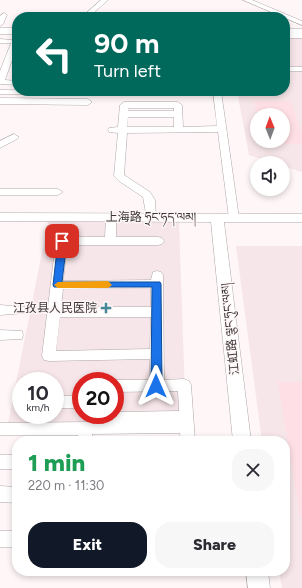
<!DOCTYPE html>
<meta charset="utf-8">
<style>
:root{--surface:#fff;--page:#f7f7f7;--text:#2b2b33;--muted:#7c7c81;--accent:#111827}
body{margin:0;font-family:Figtree,"Noto Sans SC","Noto Serif Tibetan",sans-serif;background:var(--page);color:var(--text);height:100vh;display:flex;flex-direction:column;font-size:15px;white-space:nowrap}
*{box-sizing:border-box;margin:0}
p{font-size:13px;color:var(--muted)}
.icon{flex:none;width:22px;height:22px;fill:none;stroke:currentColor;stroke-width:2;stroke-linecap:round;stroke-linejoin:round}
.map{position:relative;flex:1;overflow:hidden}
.drawer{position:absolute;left:12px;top:436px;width:278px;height:140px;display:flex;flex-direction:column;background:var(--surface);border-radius:16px;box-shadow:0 2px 6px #0003}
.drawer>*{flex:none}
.hud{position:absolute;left:12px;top:12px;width:278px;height:84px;border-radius:16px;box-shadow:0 2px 6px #0003;background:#00695c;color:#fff;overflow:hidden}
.needle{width:26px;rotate:359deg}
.controls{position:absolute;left:250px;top:108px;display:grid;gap:8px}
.controls a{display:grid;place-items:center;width:40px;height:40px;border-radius:50%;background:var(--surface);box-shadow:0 2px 6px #0003;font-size:20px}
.speed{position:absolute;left:12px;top:372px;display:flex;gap:8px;font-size:20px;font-weight:700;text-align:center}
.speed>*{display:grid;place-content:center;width:52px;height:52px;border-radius:50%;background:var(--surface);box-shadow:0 2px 6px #0003;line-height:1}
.speed small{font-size:10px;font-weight:400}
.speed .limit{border:6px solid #d22;background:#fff;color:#111}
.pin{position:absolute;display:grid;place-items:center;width:34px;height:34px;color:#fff;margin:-17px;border-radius:8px;box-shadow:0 2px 6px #0006}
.me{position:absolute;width:44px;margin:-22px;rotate:0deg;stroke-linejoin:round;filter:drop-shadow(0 0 3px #0008)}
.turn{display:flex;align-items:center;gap:14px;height:84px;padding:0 16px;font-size:18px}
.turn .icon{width:52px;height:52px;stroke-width:2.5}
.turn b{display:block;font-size:28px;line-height:34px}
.round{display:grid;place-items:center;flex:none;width:42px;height:42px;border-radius:16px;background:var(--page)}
.headline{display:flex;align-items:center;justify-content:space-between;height:68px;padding:0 16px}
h1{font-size:24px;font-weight:800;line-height:30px;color:#1e9e55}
.action{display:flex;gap:8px;margin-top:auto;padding:8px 16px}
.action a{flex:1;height:46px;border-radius:16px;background:var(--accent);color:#fff;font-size:16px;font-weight:800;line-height:46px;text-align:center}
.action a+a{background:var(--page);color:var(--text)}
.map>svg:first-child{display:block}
.built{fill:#f7e6e9;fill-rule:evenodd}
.green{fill:#fedfe5}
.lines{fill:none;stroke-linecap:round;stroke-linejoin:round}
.minor-casing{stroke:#aea7a8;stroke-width:1}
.major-casing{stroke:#aea7a8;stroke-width:1}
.minor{fill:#fff;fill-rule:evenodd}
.major{fill:#fff;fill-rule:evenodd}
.route{fill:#1a73e8;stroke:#114b97}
.slow{fill:#f59e0b}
.poi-dot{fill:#448995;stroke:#fef6f7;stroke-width:1.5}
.labels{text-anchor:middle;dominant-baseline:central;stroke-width:3;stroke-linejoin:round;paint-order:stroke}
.street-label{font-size:12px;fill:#3b3839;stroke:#fef6f7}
.poi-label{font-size:12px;fill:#3b3839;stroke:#fef6f7;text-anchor:end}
</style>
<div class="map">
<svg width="302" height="588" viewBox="0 0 302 588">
<rect width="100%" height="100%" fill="#fef6f7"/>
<!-- built -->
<path class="built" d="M 285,37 L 302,37 L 302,172 L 283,166 L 283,163 L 274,163 L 249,155 L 237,91 L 285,91 ZM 257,115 L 283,115 L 283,141 L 257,141 Z
M 48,222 L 179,222 L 186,424 L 8,423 ZM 21,381 L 55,381 L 55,415 L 21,415 ZM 81,381 L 115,381 L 115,415 L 81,415 Z
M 236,246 L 302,246 L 302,588 L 282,588 L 279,571 L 285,571 L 285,441 L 262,441 Z"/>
<!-- green -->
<path class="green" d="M 254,101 L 291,101 L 302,136 L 302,144 L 264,144 L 263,141 L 283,141 L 283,115 L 257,115 Z
M 278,382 L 302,382 L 302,515 L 300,515 Z"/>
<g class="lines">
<defs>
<path id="minor" d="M 101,0 L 108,0 L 89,17 L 82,17 Z
M 243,0 L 252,0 L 302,21 L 302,25 Z
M 4,13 L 7,15 L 3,24 L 0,26 L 0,16 Z
M 14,34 L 17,34 L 17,46 L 5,80 L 17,81 L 17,85 L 0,84 L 0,71 L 11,43 L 0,43 L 0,39 L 12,40 Z
M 285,34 L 302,34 L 302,38 L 285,38 Z
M 285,67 L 302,67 L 302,71 L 285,71 Z
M 0,90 L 92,91 L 94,93 L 90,95 L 0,94 Z
M 213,91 L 221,91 L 239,218 L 234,221 L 229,218 L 218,132 L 127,133 L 124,175 L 150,192 L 155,200 L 156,217 L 155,219 L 147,219 L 143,197 L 119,181 L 114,176 L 118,133 L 109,132 L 108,130 L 109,128 L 118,127 L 120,105 L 124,102 L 178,102 L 182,105 L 183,127 L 217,126 ZM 128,108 L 174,108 L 174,111 L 128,111 ZM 128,117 L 174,117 L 174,127 L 127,127 Z
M 0,98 L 88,99 L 92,102 L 88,105 L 0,104 Z
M 14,134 L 19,137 L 17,139 L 0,148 L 0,141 Z
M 0,189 L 58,189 L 63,192 L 58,195 L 0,195 Z
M 111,214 L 116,217 L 116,237 L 158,237 L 162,238 L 164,241 L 162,244 L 158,245 L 67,245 L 63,281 L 151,280 L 153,272 L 157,271 L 161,272 L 163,275 L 164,380 L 184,379 L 189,381 L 191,385 L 195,441 L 181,441 L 180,433 L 92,434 L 92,441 L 78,441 L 78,435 L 0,435 L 0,423 L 90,422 L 88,415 L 115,415 L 115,412 L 179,411 L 178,391 L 115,392 L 115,381 L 113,381 L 115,380 L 150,380 L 150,359 L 49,361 L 44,360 L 42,356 L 56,241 L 58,238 L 62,237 L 105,237 L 106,217 ZM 151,288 L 151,307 L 61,307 L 63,289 ZM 60,317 L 151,317 L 150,349 L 56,351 Z
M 0,305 L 25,307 L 27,310 L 25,313 L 0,315 Z
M 0,330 L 22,331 L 23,335 L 22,339 L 0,340 Z
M 20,396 L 21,396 L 21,408 L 15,406 L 13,402 L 15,398 Z
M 55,396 L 81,396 L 81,408 L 55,408 Z
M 0,455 L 17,455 L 17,469 L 0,469 Z
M 0,486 L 17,487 L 17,503 L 0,502 Z
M 0,531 L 17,531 L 17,547 L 0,547 Z"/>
<path id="major" d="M 0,28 L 17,28 L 17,34 L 0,34 Z
M 285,29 L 302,29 L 302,35 L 285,35 Z
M 0,213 L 302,214 L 302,222 L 224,222 L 251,441 L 233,441 L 211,222 L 0,221 Z
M 246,571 L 268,571 L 270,588 L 248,588 Z"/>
</defs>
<!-- minor casing -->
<use href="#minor" class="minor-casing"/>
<!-- major casing -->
<use href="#major" class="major-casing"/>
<!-- minor -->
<use href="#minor" class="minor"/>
<!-- major -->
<use href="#major" class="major"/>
</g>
<!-- route -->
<path class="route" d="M 62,238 L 67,241 L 62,282 L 160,282 L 161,284 L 162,386 L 160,389 L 156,390 L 153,389 L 151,386 L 152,287 L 54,287 L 53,285 L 58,241 Z"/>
<!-- slow -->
<path class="slow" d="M 108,281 L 112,285 L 108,288 L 58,288 L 54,285 L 58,282 Z"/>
<!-- markers -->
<path class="poi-dot" d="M104 302h4v4h4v4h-4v4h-4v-4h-4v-4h4z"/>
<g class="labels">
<!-- street labels -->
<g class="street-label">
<text x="151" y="217">上海路 ཧྲང་ཧད་ལམ།</text>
<text transform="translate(230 329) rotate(-96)">江虹路 ལྕང་ཧུང་ལམ།</text>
</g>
<!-- poi labels -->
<g class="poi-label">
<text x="97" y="308">江孜县人民医院</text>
</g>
</g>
</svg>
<div class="controls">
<a><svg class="needle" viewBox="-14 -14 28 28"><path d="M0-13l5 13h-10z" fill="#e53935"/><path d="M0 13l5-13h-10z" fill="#7c7c81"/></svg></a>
<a><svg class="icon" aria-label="sound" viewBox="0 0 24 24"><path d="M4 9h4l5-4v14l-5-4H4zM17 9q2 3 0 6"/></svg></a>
</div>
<div class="speed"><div>10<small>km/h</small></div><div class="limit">20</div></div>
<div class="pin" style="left:62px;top:241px;background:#d93025"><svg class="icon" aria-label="arrive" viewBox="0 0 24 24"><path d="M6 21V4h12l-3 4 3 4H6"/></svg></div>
<svg class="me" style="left:156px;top:386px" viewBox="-20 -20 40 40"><path d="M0-17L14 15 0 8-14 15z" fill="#1a73e8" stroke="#fff" stroke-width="4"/></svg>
<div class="hud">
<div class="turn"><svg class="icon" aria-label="left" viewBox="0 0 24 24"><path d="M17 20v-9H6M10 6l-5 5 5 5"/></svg><div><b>90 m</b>Turn left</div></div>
</div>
<section class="drawer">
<div class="headline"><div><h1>1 min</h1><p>220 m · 11:30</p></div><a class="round"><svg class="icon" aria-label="close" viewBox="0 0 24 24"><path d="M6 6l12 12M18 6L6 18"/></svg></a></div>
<div class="action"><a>Exit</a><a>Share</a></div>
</section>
</div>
